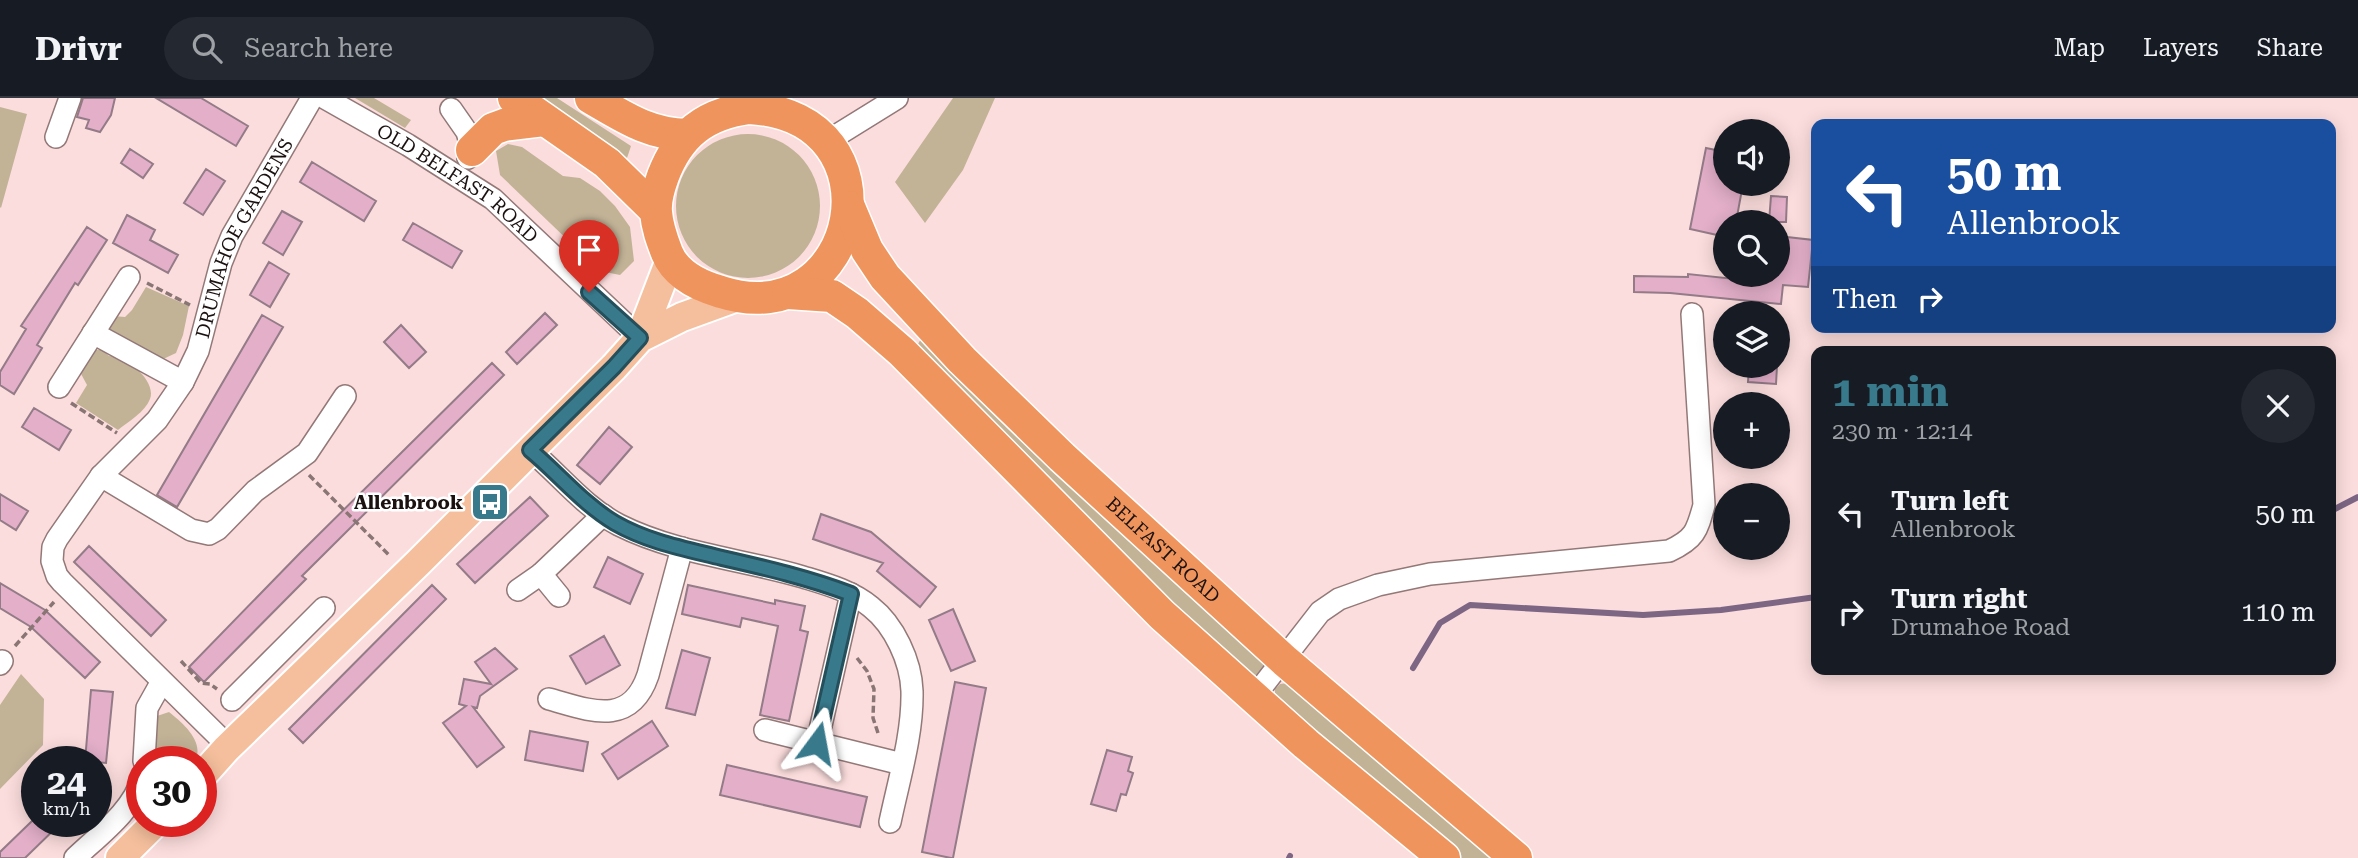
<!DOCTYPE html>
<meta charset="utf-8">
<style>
:root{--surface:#171b24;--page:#242831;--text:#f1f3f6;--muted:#9ea1a6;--line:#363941;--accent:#387a8c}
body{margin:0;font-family:"Roboto Serif",serif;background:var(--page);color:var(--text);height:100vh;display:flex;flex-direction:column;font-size:26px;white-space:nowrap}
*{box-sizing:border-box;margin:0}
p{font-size:23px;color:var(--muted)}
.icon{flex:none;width:38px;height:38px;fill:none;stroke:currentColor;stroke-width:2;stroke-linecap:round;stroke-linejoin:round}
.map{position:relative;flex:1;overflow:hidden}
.side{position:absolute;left:1811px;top:248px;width:525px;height:329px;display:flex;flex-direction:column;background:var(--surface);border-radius:14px;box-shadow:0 4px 18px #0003}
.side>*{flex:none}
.guide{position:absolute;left:1811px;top:21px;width:525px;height:214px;border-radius:14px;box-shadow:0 4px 18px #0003;background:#1a4fa0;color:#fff;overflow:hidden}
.buttons{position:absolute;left:1713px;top:21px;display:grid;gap:14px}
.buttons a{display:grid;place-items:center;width:77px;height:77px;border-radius:50%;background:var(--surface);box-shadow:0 4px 18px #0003;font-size:35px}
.speed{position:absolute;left:21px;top:648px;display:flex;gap:14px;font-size:35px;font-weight:700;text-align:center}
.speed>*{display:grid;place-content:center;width:91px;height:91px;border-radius:50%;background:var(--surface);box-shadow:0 4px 18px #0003;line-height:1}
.speed small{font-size:18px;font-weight:400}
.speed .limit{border:10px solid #d22;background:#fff;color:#111}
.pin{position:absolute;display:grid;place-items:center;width:60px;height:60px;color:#fff;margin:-72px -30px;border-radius:50% 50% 50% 0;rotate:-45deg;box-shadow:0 0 7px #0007}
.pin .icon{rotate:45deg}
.me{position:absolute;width:77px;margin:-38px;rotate:13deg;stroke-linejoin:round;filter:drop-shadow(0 0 5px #0008)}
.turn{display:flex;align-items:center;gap:24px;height:147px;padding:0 21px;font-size:32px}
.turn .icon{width:91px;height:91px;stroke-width:2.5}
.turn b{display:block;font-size:49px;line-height:60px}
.then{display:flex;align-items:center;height:66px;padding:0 21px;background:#0003;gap:14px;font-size:26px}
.round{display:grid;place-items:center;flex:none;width:74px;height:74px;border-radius:37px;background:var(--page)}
.headline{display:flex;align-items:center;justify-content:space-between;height:119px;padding:0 21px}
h1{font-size:42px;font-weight:700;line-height:52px;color:var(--accent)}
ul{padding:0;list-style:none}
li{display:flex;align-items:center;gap:21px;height:98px;padding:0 21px}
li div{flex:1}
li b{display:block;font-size:26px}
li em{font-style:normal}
header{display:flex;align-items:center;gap:42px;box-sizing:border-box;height:98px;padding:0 35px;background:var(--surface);border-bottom:2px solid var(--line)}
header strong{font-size:33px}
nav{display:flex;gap:38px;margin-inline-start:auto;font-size:24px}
.search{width:490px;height:63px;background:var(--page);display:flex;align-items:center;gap:18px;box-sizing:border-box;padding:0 24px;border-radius:38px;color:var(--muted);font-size:26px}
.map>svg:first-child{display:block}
.green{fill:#c2b397}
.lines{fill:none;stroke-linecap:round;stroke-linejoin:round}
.stream{stroke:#7d6684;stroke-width:6}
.building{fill:#e3afc9;stroke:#937b87;stroke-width:2}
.minor-casing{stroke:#937878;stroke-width:24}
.major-casing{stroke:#fff;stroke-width:32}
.highway-casing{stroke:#fff;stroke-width:35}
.path{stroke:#8a7575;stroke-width:3.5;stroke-dasharray:7 3.5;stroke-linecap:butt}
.minor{stroke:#fff;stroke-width:21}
.major{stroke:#f5bf9d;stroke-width:28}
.highway{stroke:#ef945c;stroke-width:32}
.route-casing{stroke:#244f5b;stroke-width:18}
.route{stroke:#387a8c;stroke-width:12}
.labels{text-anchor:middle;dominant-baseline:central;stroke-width:5;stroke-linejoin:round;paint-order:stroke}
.street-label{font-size:19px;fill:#1b1111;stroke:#fff}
.poi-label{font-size:19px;font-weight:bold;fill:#1b1111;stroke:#fff;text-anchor:end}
</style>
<header>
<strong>Drivr</strong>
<div class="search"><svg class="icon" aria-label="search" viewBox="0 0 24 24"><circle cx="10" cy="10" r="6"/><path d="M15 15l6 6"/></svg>Search here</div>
<nav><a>Map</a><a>Layers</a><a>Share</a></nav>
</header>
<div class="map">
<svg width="2358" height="760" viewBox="0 0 2358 760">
<rect width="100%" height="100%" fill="#fcdddd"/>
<!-- green -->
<path class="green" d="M 355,0 L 374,0 L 411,22 L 405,30 Z
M 538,0 L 557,0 L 631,48 L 627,60 Z
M 953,0 L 995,0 L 963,72 L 925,125 L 895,84 Z
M 0,9 L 27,16 L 1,110 L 0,109 Z
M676 108a72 72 0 1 1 144 0a72 72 0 1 1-144 0Z
M 508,46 L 522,49 L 563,78 L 580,80 L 600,93 L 615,108 L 630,129 L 634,163 L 620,177 L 600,173 L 500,77 L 496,53 Z
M 146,189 L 189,208 L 183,237 L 176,255 L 159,263 L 114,238 L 107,225 L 113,218 L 125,219 L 132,212 Z
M 922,239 L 1261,559 L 1267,572 L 1251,579 L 1054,391 L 918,246 Z
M 96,252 L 103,252 L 109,258 C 126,257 157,283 150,301 C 145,314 129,323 118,332 L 76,305 L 87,287 L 80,274 L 90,253 Z
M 21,576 L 44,601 L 43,647 L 0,691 L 0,607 Z
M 1288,585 L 1495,760 L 1460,760 L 1275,601 L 1275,591 L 1280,586 Z
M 169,614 C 183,625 205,644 195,663 L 149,663 L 157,618 Z"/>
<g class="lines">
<!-- stream -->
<path class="stream" d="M 2331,413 L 2358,399
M 1413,570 L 1440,525 L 1470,507 L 1643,517 L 1721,512 L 1816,499
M 1289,760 L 1290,758"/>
</g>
<!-- building -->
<path class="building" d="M 83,0 L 115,0 L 111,17 L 100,34 L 86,30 L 89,22 L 77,19 Z
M 156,0 L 201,0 L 248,28 L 236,48 Z
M 1706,50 L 1726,54 L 1726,86 L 1743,86 L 1736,124 L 1726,124 L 1726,139 L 1690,131 Z
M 130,51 L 153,66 L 143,80 L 121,65 Z
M 312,64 L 376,103 L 364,123 L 300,84 Z
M 206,71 L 225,83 L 203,117 L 184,105 Z
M 1771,98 L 1787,99 L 1786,124 L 1769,124 Z
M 282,113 L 302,124 L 283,157 L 263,145 Z
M 127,117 L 155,132 L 150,142 L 178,157 L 168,175 L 113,145 Z
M 413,125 L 462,153 L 452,170 L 403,142 Z
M 87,129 L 107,142 L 78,187 L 75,185 L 37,247 L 42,250 L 14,296 L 0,287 L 0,274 L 26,231 L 21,228 Z
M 1778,138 L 1813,142 L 1808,189 L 1783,187 L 1781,206 L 1670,195 L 1634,194 L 1634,178 L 1688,179 L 1688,176 L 1763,184 L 1764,177 L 1778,177 Z
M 269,164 L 289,176 L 270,209 L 250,197 Z
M 545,215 L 557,227 L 517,266 L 506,254 Z
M 262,217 L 283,229 L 177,409 L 157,397 Z
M 401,227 L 426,254 L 409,270 L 384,244 Z
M 492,265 L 504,277 L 302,478 L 306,481 L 204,584 L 189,569 L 300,455 Z
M 1749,268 L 1777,268 L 1776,286 L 1748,284 Z
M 34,310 L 71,332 L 59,352 L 22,329 Z
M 609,329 L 632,349 L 600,386 L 577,367 Z
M 0,396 L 28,413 L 16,432 L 0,422 Z
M 530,399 L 548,418 L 475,485 L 457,466 Z
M 821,416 L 871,434 L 936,489 L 920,509 L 877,473 L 883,465 L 813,441 Z
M 89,448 L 166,522 L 151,538 L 74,464 Z
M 608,459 L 643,476 L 630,506 L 594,489 Z
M 0,485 L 45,512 L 100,564 L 85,580 L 31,529 L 0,510 Z
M 432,487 L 446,501 L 303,645 L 289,631 Z
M 688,487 L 775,506 L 775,502 L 805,508 L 800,532 L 808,534 L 789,623 L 760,617 L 778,528 L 742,520 L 740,529 L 682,516 Z
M 953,511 L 975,563 L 951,573 L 929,522 Z
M 604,538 L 620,567 L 586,586 L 570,558 Z
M 495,550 L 517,571 L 480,598 L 477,610 L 473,609 L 504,649 L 477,669 L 443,625 L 466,608 L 459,606 L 464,581 L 491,586 L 475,564 Z
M 682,552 L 710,560 L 695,617 L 666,610 Z
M 955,584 L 986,590 L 953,760 L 951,760 L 922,754 Z
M 91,592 L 113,594 L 106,665 L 85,663 Z
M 652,623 L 668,648 L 618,681 L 602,656 Z
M 530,633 L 588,644 L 583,673 L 525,662 Z
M 1107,652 L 1132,659 L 1128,673 L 1133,675 L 1126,697 L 1121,696 L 1116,713 L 1091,706 Z
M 727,667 L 867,699 L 860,729 L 720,697 Z
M 32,723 L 63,723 L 25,760 L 0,760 L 0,754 Z"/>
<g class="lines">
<defs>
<g id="minor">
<path id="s1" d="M 325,0 L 408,47 L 493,101 L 640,240"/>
<path d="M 451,11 L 467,34 L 472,52 L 468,60"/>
<path d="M 56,39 L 70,0"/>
<path d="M 826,44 L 897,0"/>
<path d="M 93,235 L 183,284"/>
<path d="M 59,289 L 129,179"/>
<path d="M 530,352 C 560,377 584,409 619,427 C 677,456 742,461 803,479 C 826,486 852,493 871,509 C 894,527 911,563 912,593 C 913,636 899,681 890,724"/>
<path d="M 101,378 L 191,432 L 209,436 L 218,431 L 255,393 L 307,355 L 345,298"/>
<path d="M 541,476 L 559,498"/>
<path d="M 518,492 L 541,476 L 603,417"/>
<path d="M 0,566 L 2,563"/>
<path d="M 1254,599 L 1320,514 L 1339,501 L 1378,487 L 1430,476 L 1669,453 C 1695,441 1697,433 1704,407 L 1692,216"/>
<path d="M 549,601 C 589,612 630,630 648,577 L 682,450"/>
<path d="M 232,602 L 324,510"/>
<path d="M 765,632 L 902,666"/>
<path d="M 817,645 L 851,496"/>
<path id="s2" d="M 226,651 L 218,638 L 62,484 L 57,478 L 52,463 L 53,449 L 57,441 L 101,378 L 157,322 L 183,284 L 198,253 L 221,165 L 232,138 L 312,0"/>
<path d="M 144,663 L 147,610 L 161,585"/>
<path d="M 75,760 C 98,738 134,712 142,680"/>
</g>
<path id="major" d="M 640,240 L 682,219 L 737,199
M 201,679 L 226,651 L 419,464 L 614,269 L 640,240 L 670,162
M 120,760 L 157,723"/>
<g id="highway">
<path d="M 514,0 L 607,65 L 655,112"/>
<path d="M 591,0 C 624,19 648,36 687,37"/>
<path d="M 749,10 C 905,18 861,238 721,194 C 700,188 676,177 667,155 C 662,142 657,129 656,114 C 655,103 659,89 663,78 C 679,36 705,16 749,10 Z"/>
<path d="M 472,52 L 493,31 L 504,27 L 544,22"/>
<path id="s3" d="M 849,109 L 867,152 L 885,179 L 962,262 L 1062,359 L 1285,563 L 1516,760"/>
<path d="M 788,195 L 832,198 L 857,215 L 902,254 L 1162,517 L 1306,646 L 1444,760"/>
</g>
</defs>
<!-- minor casing -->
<use href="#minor" class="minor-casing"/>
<!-- major casing -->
<use href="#major" class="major-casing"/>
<!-- highway casing -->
<use href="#highway" class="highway-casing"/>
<!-- path -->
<path class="path" d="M 147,185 L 190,207
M 71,305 L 117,335
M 309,377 L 390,458
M 15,548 L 54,504
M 857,560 L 867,573 L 874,591 L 873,620 L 879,638
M 181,563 L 201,585 L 210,586 L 217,591"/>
<!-- minor -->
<use href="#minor" class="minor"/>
<!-- major -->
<use href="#major" class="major"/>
<!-- highway -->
<use href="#highway" class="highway"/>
</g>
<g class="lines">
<defs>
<path id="route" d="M 589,194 L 640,240 L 614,269 L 530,352 C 559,376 583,406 615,425 C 648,444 686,451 722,460 C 766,470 809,480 851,496 L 817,645"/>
</defs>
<!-- route casing -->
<use href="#route" class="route-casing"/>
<!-- route -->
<use href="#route" class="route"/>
</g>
<!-- icons -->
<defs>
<symbol id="bus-square" viewBox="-11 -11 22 22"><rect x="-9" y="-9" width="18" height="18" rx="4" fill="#387a8c" stroke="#fff"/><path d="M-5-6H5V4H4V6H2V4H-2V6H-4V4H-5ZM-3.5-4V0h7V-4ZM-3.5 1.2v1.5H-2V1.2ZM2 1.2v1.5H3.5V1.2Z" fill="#fff"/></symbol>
</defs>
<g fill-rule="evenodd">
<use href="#bus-square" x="468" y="382" width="44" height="44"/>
</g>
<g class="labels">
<!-- street labels -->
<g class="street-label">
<text stroke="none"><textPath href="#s1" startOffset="158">OLD BELFAST ROAD</textPath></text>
<text stroke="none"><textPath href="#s2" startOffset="640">DRUMAHOE GARDENS</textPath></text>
<text stroke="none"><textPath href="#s3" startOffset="469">BELFAST ROAD</textPath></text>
</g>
<!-- poi labels -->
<g class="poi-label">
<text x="463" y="404">Allenbrook</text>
</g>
</g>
</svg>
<div class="buttons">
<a><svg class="icon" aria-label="sound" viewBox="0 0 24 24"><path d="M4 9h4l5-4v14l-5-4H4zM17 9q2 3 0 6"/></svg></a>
<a><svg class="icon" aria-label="search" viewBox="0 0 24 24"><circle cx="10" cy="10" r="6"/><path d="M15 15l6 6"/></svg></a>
<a><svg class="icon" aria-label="layers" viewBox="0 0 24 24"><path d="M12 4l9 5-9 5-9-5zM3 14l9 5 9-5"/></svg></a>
<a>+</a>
<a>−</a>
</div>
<div class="speed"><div>24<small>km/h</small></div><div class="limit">30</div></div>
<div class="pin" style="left:589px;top:194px;background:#d93025"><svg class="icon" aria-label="arrive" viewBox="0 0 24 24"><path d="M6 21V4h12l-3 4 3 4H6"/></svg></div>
<svg class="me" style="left:817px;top:645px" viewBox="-20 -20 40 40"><path d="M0-17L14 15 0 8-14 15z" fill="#387a8c" stroke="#fff" stroke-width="4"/></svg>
<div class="guide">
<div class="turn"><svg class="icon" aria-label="left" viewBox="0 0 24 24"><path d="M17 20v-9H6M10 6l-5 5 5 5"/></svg><div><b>50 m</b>Allenbrook</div></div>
<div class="then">Then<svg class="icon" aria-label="right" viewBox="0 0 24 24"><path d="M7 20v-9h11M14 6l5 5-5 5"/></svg></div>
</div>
<section class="side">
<div class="headline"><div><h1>1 min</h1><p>230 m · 12:14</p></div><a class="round"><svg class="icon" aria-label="close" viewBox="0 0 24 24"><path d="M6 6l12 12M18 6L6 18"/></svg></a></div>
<ul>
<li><svg class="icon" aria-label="left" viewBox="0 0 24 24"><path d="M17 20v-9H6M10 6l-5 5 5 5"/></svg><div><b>Turn left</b><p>Allenbrook</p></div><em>50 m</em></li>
<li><svg class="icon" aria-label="right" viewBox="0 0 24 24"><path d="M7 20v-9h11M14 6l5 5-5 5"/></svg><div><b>Turn right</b><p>Drumahoe Road</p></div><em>110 m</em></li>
</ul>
</section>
</div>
